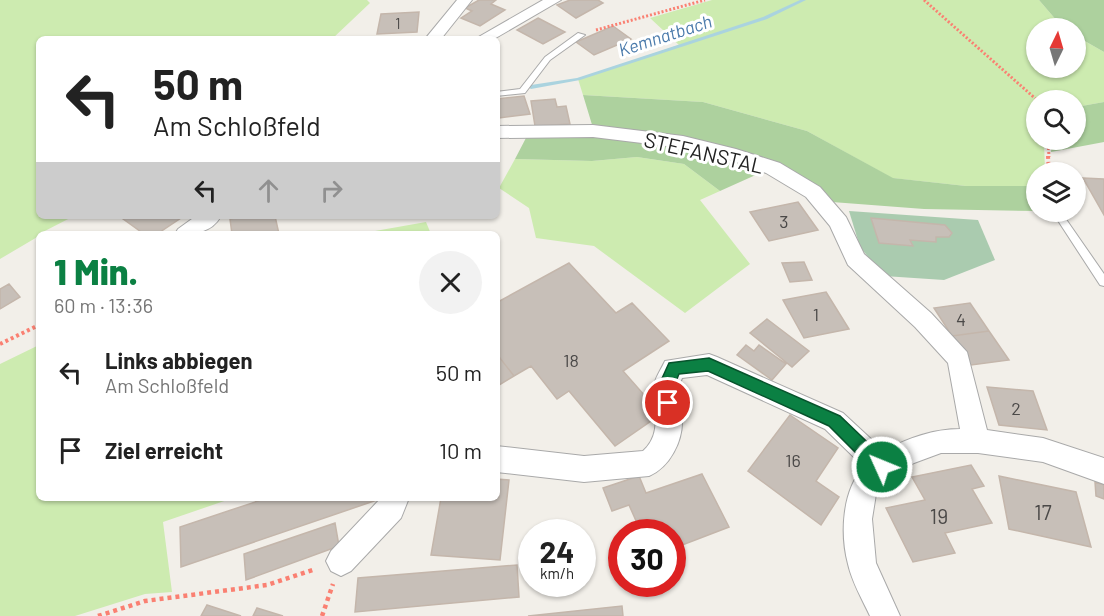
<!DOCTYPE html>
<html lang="de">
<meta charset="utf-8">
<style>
:root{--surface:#fff;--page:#f2f2f2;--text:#222;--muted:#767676;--accent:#0b8043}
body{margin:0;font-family:Barlow,sans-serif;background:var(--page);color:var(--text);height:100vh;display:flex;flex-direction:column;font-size:22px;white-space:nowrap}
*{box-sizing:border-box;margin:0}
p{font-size:20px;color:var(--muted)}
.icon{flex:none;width:33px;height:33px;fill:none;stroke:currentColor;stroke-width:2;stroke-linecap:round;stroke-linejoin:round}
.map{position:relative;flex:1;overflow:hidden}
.sheet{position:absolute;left:36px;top:231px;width:464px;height:270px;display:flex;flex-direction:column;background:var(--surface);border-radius:9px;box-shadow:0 2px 4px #0004}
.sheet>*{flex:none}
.guide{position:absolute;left:36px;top:36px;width:464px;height:183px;border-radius:9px;box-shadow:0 2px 4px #0004;background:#fff;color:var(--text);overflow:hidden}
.needle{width:39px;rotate:5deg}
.controls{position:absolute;left:1026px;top:18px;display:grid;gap:12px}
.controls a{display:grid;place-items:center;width:60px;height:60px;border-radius:50%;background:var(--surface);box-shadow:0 2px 4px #0004;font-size:30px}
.speed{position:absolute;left:518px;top:519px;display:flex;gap:12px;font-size:30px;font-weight:700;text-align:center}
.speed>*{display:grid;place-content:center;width:78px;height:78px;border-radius:50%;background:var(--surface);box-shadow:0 2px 4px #0004;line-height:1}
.speed small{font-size:15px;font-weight:400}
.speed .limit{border:9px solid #d22;background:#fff;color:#111}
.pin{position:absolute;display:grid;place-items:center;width:51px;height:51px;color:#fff;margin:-26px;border:3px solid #fff;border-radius:50%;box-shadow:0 2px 6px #0007}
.me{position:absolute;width:66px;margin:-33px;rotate:314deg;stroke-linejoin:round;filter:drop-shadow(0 0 4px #0008)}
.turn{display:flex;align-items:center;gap:21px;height:126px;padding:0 18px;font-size:27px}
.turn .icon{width:78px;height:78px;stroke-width:2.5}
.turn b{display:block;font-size:42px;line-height:51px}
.lanes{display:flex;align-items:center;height:57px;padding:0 18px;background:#0003;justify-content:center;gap:30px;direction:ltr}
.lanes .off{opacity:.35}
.round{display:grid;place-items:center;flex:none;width:63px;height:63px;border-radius:32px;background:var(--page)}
.summary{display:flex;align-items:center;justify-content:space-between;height:102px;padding:0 18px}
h1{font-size:36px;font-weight:800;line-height:45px;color:var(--accent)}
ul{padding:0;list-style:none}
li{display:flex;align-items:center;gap:18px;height:78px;padding:0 18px}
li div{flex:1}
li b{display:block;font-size:22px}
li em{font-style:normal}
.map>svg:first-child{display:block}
.grass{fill:#cdebb0}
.forest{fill:#add19e}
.cemetery{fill:#aacbaf}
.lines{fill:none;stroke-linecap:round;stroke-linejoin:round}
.stream{fill:#aad3df;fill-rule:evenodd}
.building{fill:#c7bfb8;stroke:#c4b6ab;stroke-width:1.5}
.service-casing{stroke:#a9a9a9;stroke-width:2}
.minor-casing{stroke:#a9a9a9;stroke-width:2}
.path-far2{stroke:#fa8072;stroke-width:3;stroke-dasharray:2 2;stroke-linecap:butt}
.path-far1{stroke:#fa8072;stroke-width:4;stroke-dasharray:3 3;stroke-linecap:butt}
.path{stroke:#fa8072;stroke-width:4.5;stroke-dasharray:4 4;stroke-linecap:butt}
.service{fill:#fff;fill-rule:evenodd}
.minor{fill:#fff;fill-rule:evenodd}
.route{fill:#0b8043;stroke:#07532c;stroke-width:1.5}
.labels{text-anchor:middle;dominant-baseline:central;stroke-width:6;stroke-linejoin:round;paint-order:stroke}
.far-number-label{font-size:15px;fill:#4b4948}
.far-water-label{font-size:18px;font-style:italic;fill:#4a7aab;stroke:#fff}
.number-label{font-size:18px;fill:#4b4948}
.street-label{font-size:21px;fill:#222;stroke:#fff}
.near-number-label{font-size:21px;fill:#4b4948}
</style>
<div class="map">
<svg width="1104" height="616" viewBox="0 0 1104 616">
<rect width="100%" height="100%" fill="#f2efe9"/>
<!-- grass -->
<path class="grass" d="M 0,0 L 367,0 L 370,3 L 332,39 L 39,39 L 39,216 L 74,216 L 39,234 L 39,236 L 0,259 Z
M 712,0 L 1039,0 L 1063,28 L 1036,28 L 1036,68 L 1076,68 L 1076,36 L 1104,52 L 1104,102 L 1076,107 L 1076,100 L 1036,100 L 1036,140 L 1044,140 L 1045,172 L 1036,172 L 1036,186 L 966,186 L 892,178 L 807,131 L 703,102 L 583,95 L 578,79 L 679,45 L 650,18 Z
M 637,157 L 684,164 L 720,191 L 700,200 L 750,264 L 685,313 L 594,246 L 536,238 L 529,208 L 499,188 L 515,159 L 592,161 Z
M 426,222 L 431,234 L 358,234 Z
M 39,345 L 39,498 L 233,498 L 163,522 L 172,592 L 145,594 L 75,616 L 0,616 L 0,364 Z"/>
<!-- forest -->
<path class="forest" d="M 1039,0 L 1104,0 L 1104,52 L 1076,36 L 1076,28 L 1063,28 Z
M 583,95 L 703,102 L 807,131 L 893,178 L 966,186 L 1036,186 L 1036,211 L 924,209 L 832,202 L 778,165 L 593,128 Z
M 1104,102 L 1104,142 L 1051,152 L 1052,140 L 1076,140 L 1076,107 Z
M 591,135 L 682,146 L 767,170 L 720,191 L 684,164 L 637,157 L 592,161 L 515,159 L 527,136 Z"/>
<!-- cemetery -->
<path class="cemetery" d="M 849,211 L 978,220 L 995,260 L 944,280 L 884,276 L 860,247 Z"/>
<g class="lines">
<!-- stream -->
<path class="stream" d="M 800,0 L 806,0 L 767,19 L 580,80 L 531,89 L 528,87 L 531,85 L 577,78 L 763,17 Z"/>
</g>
<!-- building -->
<path class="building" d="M 479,0 L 496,0 L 491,4 L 505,10 L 480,26 L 461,18 L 472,11 L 465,8 Z
M 570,0 L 598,0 L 603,3 L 576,18 L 557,5 Z
M 419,12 L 417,32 L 377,34 L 381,14 Z
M 538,18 L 565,32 L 543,44 L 517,30 Z
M 613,26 L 631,39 L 594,55 L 576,42 Z
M 524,96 L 530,114 L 499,118 L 496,115 L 496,106 L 499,106 L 497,99 Z
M 555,99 L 557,107 L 566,106 L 570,124 L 535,126 L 531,101 Z
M 1083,178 L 1104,179 L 1104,215 Z
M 798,202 L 818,230 L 769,241 L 750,212 Z
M 119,216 L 184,216 L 157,234 L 144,234 Z
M 242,216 L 275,216 L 279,234 L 232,234 L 230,219 Z
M 871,218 L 945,225 L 952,233 L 949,237 L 936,237 L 936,242 L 910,240 L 913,246 L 879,243 Z
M 804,262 L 812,280 L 790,282 L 782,263 Z
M 569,263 L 616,313 L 632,303 L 669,341 L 623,371 L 661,414 L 615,446 L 569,391 L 557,399 L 531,366 L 514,376 L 496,353 L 496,303 Z
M 9,284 L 20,297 L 0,309 L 0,289 Z
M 826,292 L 849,329 L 804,338 L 783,300 Z
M 970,303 L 989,331 L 952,336 L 934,308 Z
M 767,319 L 809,351 L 792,367 L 750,333 Z
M 989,331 L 1009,360 L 971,365 L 952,336 Z
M 746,345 L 754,351 L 759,345 L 786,364 L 772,380 L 737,355 Z
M 496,353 L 514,376 L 496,387 Z
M 987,387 L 1033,391 L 1047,430 L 999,425 Z
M 790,415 L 838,448 L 816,481 L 839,497 L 821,525 L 748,471 Z
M 971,465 L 984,486 L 972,489 L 992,523 L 945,533 L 955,553 L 913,562 L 886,508 L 925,500 L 912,477 Z
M 702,474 L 729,527 L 672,549 L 672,532 L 641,532 L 629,505 L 612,511 L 603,488 L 639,476 L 646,493 Z
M 999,476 L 1076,492 L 1091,547 L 1009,529 Z
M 496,479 L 509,480 L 500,560 L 431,555 L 441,498 L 496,498 Z
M 1095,482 L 1104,485 L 1104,499 L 1096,496 Z
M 267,498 L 380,498 L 380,499 L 181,567 L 180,527 Z
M 335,523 L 339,546 L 246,580 L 244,554 Z
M 517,565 L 519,597 L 355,612 L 358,578 Z
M 207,605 L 241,616 L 201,616 Z
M 622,606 L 623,616 L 528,616 Z
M 257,608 L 283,616 L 253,616 Z"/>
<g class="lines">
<defs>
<path id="service" d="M 578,33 L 585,35 L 550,60 L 525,93 L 496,96 L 496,92 L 520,89 L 545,57 Z
M 1055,212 L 1061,212 L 1104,274 L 1104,286 L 1100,285 L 1055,216 L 1053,214 Z"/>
<path id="minor" d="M 457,0 L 472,0 L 441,39 L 425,39 Z
M 543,0 L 561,0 L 494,39 L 475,39 Z
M 593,125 L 683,136 L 736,149 L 780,163 L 820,187 L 846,217 L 864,254 L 931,313 L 967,352 L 987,430 L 1043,438 L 1104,458 L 1104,484 L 1043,462 L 978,453 L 941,453 L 914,463 L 891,476 L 876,494 L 872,519 L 876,563 L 900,616 L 870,616 C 862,599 852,582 848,564 C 840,534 842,490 864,467 L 825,429 L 707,375 L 682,378 C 676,391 682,405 682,419 C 683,441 670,467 649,476 L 584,482 L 496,472 L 496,446 L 584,456 L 643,451 C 663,433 653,410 654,387 C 654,379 662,368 665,361 L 709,354 L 717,357 L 843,413 L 884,451 C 908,438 934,429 960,429 L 948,363 L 915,327 L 848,265 L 830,226 L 806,197 L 766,173 L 731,160 L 683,148 L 593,137 L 496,138 L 496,126 Z
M 196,216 L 221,216 C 211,234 193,234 175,234 L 178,229 Z
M 381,498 L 409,498 L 401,518 L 351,571 L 341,576 L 331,571 L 326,561 L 331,551 Z"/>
</defs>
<!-- service casing -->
<use href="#service" class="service-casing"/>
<!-- minor casing -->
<use href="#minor" class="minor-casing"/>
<!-- path-far2 -->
<path class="path-far2" d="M 924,0 L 1037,100
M 596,30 L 705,0
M 1048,140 L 1049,157"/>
<!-- path-far1 -->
<path class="path-far1" d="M 1048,156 L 1049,172
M 0,344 L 39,325"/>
<!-- path -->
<path class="path" d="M 98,616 L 145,601 L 267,585 L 316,569
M 322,616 L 333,584"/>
<!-- service -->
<use href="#service" class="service"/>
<!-- minor -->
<use href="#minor" class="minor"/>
</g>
<!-- route -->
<path class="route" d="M 709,358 L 840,416 L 888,462 L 890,467 L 888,473 L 882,475 L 876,473 L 829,426 L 708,371 L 679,374 C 672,388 679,397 673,408 L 668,410 L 663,408 L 659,385 L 669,363 Z"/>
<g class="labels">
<!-- far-number labels -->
<g class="far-number-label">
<text x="398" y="23">1</text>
</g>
<!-- far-water labels -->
<g class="far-water-label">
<text transform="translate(665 35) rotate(-18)">Kemnatbach</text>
</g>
<!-- number labels -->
<g class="number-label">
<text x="784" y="221">3</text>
<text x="816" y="314">1</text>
<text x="961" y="319">4</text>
<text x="571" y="360">18</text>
<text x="1016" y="408">2</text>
<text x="793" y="460">16</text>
</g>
<!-- street labels -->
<g class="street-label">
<text transform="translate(704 152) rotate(13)">STEFANSTAL</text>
</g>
<!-- near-number labels -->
<g class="near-number-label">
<text x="1043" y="511">17</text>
<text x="939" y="515">19</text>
</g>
</g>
</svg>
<div class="controls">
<a><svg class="needle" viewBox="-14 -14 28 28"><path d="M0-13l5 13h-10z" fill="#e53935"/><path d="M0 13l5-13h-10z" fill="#767676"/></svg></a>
<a><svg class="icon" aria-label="search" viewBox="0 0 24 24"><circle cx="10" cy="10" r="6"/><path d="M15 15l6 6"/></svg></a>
<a><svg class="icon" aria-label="layers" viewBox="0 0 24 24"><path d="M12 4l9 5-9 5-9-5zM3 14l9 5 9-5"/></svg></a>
</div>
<div class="speed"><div>24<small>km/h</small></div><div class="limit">30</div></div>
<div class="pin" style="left:668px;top:403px;background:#d93025"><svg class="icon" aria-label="arrive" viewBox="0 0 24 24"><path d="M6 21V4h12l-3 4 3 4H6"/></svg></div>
<svg class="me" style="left:882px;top:467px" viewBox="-20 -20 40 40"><circle r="17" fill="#0b8043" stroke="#fff" stroke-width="3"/><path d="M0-11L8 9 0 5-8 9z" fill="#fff"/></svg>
<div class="guide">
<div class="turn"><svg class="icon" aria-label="left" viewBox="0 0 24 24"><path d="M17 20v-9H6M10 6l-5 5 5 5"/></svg><div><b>50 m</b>Am Schloßfeld</div></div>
<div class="lanes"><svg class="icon" aria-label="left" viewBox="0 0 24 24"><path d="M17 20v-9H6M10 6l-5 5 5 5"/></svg><svg class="icon off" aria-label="ahead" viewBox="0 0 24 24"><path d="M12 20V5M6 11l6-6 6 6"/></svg><svg class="icon off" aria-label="right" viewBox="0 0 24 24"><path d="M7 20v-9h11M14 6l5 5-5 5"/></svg></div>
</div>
<section class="sheet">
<div class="summary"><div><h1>1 Min.</h1><p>60 m · 13:36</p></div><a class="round"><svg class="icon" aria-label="close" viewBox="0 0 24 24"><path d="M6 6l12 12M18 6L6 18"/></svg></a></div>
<ul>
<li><svg class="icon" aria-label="left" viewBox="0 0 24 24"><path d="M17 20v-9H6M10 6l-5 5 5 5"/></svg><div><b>Links abbiegen</b><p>Am Schloßfeld</p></div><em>50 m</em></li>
<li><svg class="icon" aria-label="arrive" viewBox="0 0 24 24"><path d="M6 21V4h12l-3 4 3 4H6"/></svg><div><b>Ziel erreicht</b></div><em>10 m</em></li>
</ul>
</section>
</div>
